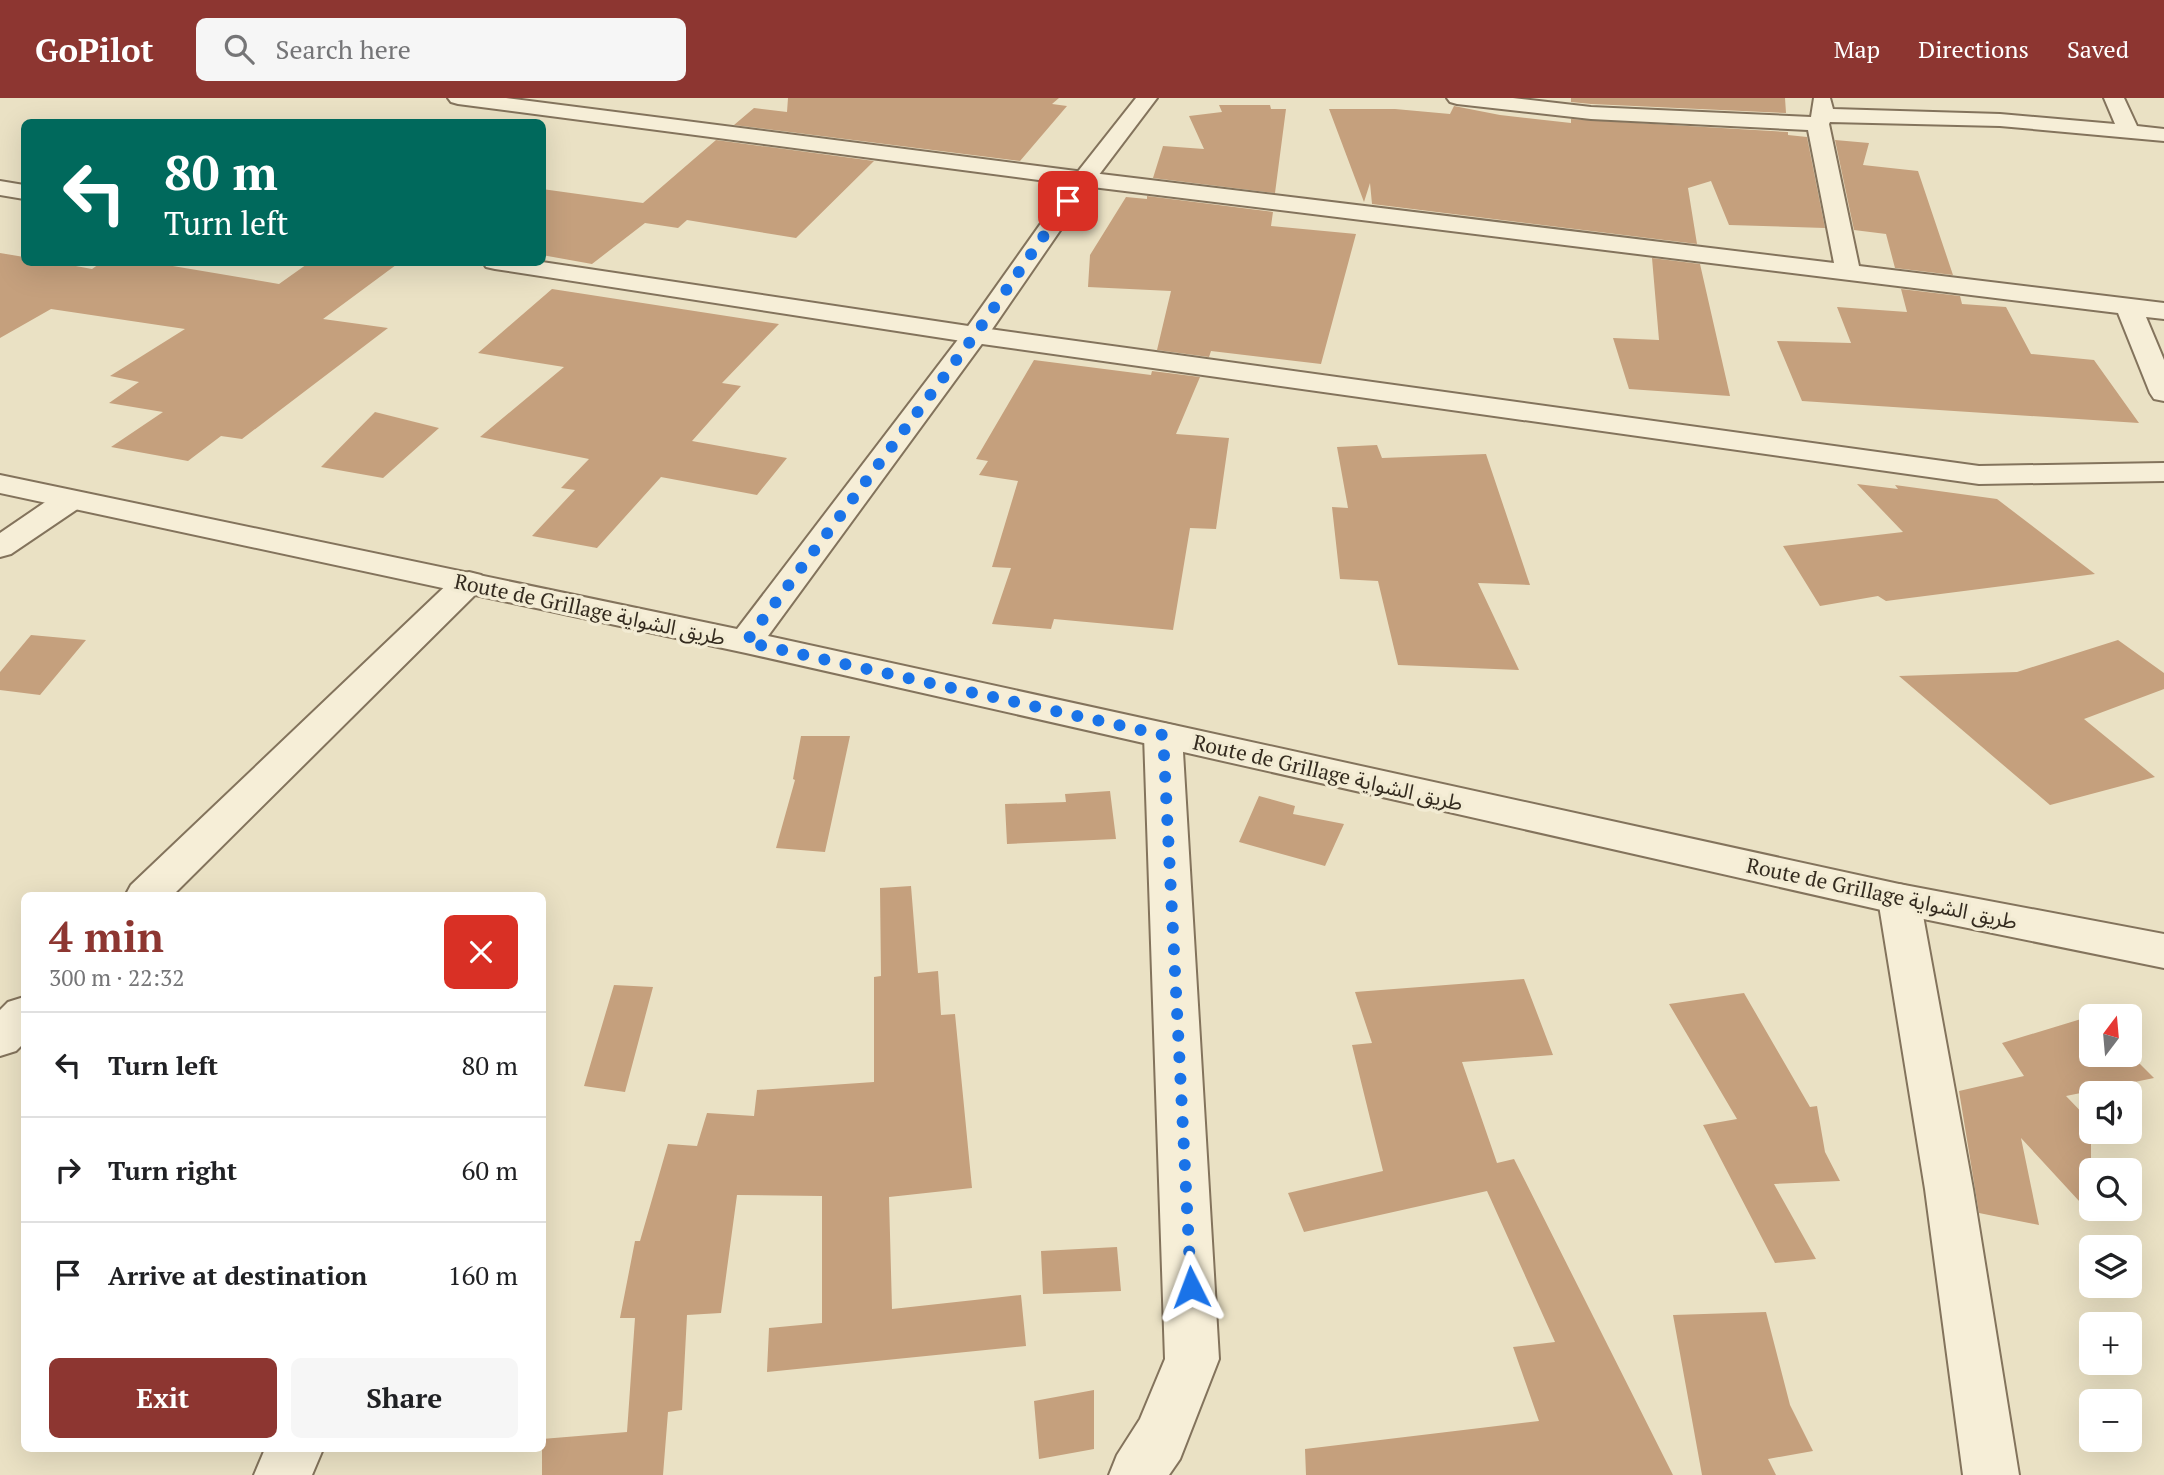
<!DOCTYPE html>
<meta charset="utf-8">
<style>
:root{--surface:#fff;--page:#f6f6f6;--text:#202124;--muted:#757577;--line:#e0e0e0;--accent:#8d3631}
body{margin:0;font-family:"PT Serif","Noto Sans Arabic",serif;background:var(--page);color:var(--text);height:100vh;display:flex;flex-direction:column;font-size:26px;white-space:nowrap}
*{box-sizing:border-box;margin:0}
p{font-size:23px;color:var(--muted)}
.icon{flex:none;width:38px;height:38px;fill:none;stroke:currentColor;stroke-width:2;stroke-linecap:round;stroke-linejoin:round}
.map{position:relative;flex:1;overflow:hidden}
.drawer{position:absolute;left:21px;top:794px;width:525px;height:560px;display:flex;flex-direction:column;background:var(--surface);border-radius:10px;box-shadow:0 7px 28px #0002}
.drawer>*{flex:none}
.top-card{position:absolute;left:21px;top:21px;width:525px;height:147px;border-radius:10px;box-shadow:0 7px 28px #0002;background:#00695c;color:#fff;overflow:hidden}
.needle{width:46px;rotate:16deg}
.fabs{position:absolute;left:2079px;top:906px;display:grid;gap:14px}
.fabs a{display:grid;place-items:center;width:63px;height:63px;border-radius:10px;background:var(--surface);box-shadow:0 7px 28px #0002;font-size:35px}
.pin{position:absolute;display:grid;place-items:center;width:60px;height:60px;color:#fff;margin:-30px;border-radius:14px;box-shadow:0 4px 10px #0006}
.me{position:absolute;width:77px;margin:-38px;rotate:357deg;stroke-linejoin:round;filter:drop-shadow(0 0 5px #0008)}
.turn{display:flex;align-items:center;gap:24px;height:147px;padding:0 28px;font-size:32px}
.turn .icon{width:91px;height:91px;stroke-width:2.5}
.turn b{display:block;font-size:49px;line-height:60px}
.round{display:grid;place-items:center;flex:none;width:74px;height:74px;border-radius:10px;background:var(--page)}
.summary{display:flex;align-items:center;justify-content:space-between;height:119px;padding:0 28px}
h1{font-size:42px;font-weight:700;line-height:52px;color:var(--accent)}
.primary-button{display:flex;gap:14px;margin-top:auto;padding:14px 28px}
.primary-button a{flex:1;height:80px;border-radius:10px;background:var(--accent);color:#fff;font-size:28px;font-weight:700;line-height:80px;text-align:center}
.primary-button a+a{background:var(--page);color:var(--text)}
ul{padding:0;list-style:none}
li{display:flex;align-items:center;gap:21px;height:105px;padding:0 28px;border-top:2px solid var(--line)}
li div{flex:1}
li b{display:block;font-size:26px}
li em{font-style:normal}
header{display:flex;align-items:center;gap:42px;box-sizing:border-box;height:98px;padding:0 35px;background:var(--accent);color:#fff}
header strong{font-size:33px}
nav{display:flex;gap:38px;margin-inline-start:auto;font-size:24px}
.search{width:490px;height:63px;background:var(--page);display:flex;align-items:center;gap:18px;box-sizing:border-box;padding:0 24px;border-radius:10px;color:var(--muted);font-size:26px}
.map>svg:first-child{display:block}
.building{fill:#c5a07d}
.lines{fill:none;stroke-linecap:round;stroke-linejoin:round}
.minor-casing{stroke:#83735c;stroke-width:4}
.tertiary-casing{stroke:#83735c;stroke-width:4}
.minor{fill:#f6eed7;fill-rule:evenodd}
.tertiary{fill:#f6eed7;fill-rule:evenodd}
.route{stroke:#1a73e8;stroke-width:12;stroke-dasharray:0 21.6}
.labels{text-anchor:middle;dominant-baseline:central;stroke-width:7;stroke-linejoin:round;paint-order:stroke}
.street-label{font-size:21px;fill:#342b1f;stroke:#f2ebd3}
</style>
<header>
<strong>GoPilot</strong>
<div class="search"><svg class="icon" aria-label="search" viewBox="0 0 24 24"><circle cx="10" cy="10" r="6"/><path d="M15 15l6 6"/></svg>Search here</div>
<nav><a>Map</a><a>Directions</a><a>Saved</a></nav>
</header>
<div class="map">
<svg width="2164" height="1377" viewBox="0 0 2164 1377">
<rect width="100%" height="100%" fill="#eae1c4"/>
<!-- building -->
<path class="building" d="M 788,0 L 1059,0 L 1052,6 L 1067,8 L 1020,63 L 734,27 L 754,10 L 787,14 Z
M 1571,0 L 1785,0 L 1786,15 L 1591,6 L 1571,4 Z
M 1219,7 L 1270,7 L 1271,11 L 1286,11 L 1275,95 L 1153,80 L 1163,48 L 1204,51 L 1189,18 L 1222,14 Z
M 1454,8 L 1500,17 L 1571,25 L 1571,21 L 1788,34 L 1788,37 L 1807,39 L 1825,130 L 1729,127 L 1711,83 L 1688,90 L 1697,146 L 1372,106 L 1370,85 L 1364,104 L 1329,11 L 1395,11 L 1450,16 Z
M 716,42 L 874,63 L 796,140 L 687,122 L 678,130 L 645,125 L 592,166 L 542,157 L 542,91 L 643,105 Z
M 1835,42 L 1869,45 L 1863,67 L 1918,73 L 1953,177 L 1895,170 L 1886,136 L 1854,132 Z
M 1147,98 L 1273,114 L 1271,128 L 1356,136 L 1321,266 L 1211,253 L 1209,259 L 1157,252 L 1171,193 L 1088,189 L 1090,157 L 1126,99 L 1147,101 Z
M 0,155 L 24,159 L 24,164 L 54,164 L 92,171 L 102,164 L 149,164 L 279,186 L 310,164 L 400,164 L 323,221 L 388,230 L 242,341 L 221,338 L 188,363 L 111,349 L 163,314 L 109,305 L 139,284 L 110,278 L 185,231 L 51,211 L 0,240 Z
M 1652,160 L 1700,166 L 1730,298 L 1629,291 L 1613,240 L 1659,242 Z
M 552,191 L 779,226 L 722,285 L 741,288 L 692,343 L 787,360 L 757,397 L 661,379 L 597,450 L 532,438 L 575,392 L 561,390 L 589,361 L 480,339 L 564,269 L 478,255 Z
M 1901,191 L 1960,198 L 1962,206 L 2006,209 L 2031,256 L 2094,262 L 2139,325 L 1802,303 L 1777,243 L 1851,245 L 1837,209 L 1907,214 Z
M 1034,262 L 1151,277 L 1152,273 L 1200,279 L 1176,336 L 1229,340 L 1216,431 L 1190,430 L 1173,532 L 1054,521 L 1051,531 L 992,526 L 1011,470 L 992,469 L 1018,383 L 979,377 L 988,363 L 976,361 Z
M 375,314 L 439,330 L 383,380 L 321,369 Z
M 1377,347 L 1382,360 L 1486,356 L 1530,487 L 1478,485 L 1519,572 L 1398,567 L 1378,483 L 1340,481 L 1332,409 L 1348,410 L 1337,349 Z
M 1857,386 L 1898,391 L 1895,387 L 1997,401 L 2095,476 L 1886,503 L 1878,498 L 1820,508 L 1783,448 L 1903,434 Z
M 31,537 L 86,542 L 40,597 L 0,592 L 0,574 Z
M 2118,542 L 2164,575 L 2164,591 L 2084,621 L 2155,679 L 2050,707 L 1899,578 L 2017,574 Z
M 801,638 L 850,638 L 825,754 L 776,750 L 795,682 L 793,681 Z
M 1110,693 L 1116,741 L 1007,746 L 1005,706 L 1066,704 L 1065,696 Z
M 1259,698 L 1295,708 L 1293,716 L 1344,726 L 1325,768 L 1239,744 Z
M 911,788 L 918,875 L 938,873 L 941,917 L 955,916 L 972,1090 L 889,1099 L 892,1211 L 1021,1197 L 1026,1248 L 767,1274 L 769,1230 L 822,1225 L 822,1098 L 737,1097 L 721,1215 L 687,1217 L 682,1312 L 668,1314 L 663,1377 L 542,1377 L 542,1341 L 627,1334 L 635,1220 L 620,1220 L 635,1143 L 640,1143 L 668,1046 L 697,1048 L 707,1015 L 754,1018 L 757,992 L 874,984 L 874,879 L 881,878 L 880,790 Z
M 1524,881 L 1553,957 L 1462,964 L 1497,1065 L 1514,1061 L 1673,1377 L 1306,1377 L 1305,1351 L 1539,1323 L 1513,1249 L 1555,1244 L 1487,1093 L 1304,1134 L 1288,1095 L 1383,1073 L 1352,947 L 1372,945 L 1355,894 Z
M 614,887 L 653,889 L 625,994 L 584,988 Z
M 1744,895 L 1810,1009 L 1817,1008 L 1825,1054 L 1840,1083 L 1774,1086 L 1816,1161 L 1775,1165 L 1703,1027 L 1737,1021 L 1669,906 Z
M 2091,918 L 2091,957 L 2130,956 L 2154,980 L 2066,998 L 2091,1024 L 2091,1116 L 2021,1040 L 2039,1127 L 1979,1115 L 1959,993 L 2024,978 L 2002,945 Z
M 1117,1149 L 1121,1193 L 1043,1196 L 1041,1153 Z
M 1766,1214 L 1790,1307 L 1813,1353 L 1768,1361 L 1776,1377 L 1702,1377 L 1673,1217 Z
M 1094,1292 L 1094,1351 L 1039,1361 L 1034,1303 Z"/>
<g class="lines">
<defs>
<path id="minor" d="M 448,0 L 506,0 L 1084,74 L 1834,165 L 1808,32 L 1591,21 L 1457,6 L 1450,4 L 1447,0 L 1513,0 L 1591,9 L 1811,19 L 1814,0 L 1830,0 L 1833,11 L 2000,16 L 2115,26 L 2104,0 L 2124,0 L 2137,28 L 2164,31 L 2164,43 L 2000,28 L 1830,24 L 1829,26 L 1859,168 L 2164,205 L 2164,221 L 2146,219 L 2164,262 L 2164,303 L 2154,301 L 2150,295 L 2118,215 L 1084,88 L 458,6 L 451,4 Z
M 0,83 L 24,87 L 24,101 L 0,97 Z
M 483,164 L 542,164 L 975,229 L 1979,368 L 2164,365 L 2164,383 L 1979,386 L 975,245 L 495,171 L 486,169 Z
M 68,394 L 79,396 L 84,403 L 79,410 L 11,456 L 0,459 L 0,435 L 57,396 Z
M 469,474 L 481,477 L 486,484 L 481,491 L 172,798 L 125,798 L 131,787 L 457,477 Z
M 1163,625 L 1176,628 L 1182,637 L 1219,1261 L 1180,1361 L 1169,1377 L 1109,1377 L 1117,1357 L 1140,1321 L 1165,1261 L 1144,637 L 1150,628 Z
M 1899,786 L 1914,790 L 1920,801 L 1973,1091 L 2019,1377 L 1963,1377 L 1925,1091 L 1878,801 L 1884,790 Z
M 24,899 L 24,945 L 16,953 L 0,958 L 0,912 L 8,904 Z
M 265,1351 L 323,1351 L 312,1377 L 254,1377 Z"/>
<path id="tertiary" d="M 1136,0 L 1157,0 L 1092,86 L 984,243 L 768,538 L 1899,786 L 2164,836 L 2164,870 L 1899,816 L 746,555 L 0,395 L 0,377 L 737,531 L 966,231 L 1076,76 Z"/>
</defs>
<!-- minor casing -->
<use href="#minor" class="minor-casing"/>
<!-- tertiary casing -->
<use href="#tertiary" class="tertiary-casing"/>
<!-- minor -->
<use href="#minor" class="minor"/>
<!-- tertiary -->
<use href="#tertiary" class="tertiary"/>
</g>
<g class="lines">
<!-- route -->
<path class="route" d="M 1068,103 L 975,237 L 746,544 L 1163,637 L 1191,1189"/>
</g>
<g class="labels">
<!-- street labels -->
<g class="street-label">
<text transform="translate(590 511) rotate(12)">Route de Grillage طريق الشواية</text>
<text transform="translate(1328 674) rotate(13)">Route de Grillage طريق الشواية</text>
<text transform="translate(1882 795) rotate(12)">Route de Grillage طريق الشواية</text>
</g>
</g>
</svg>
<div class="fabs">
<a><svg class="needle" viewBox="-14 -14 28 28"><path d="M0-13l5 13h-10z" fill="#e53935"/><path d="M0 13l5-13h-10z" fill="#757577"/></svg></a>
<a><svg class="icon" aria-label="sound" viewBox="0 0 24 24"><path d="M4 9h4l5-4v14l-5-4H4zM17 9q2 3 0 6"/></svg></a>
<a><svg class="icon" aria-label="search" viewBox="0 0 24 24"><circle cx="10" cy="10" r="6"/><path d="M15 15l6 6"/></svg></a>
<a><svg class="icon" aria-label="layers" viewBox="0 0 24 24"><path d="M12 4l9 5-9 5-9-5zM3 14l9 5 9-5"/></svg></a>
<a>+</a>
<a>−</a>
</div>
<div class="pin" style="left:1068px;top:103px;background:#d93025"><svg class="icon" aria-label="arrive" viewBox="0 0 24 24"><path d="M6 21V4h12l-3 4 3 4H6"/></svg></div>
<svg class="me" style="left:1191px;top:1189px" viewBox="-20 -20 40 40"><path d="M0-17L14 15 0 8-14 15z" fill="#1a73e8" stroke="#fff" stroke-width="4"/></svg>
<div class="top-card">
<div class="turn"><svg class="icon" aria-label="left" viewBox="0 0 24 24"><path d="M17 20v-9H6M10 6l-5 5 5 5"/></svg><div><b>80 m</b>Turn left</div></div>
</div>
<section class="drawer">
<div class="summary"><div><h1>4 min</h1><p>300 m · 22:32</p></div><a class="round" style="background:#d93025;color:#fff"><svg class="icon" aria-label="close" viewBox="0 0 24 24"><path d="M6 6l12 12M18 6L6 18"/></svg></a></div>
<ul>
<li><svg class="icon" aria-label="left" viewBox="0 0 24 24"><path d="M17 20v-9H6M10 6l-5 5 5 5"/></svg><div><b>Turn left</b></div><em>80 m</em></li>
<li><svg class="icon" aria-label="right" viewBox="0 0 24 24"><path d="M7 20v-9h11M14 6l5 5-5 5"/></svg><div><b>Turn right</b></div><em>60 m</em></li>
<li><svg class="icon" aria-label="arrive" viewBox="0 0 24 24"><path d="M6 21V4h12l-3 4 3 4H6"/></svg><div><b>Arrive at destination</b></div><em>160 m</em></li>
</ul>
<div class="primary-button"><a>Exit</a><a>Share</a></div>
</section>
</div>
